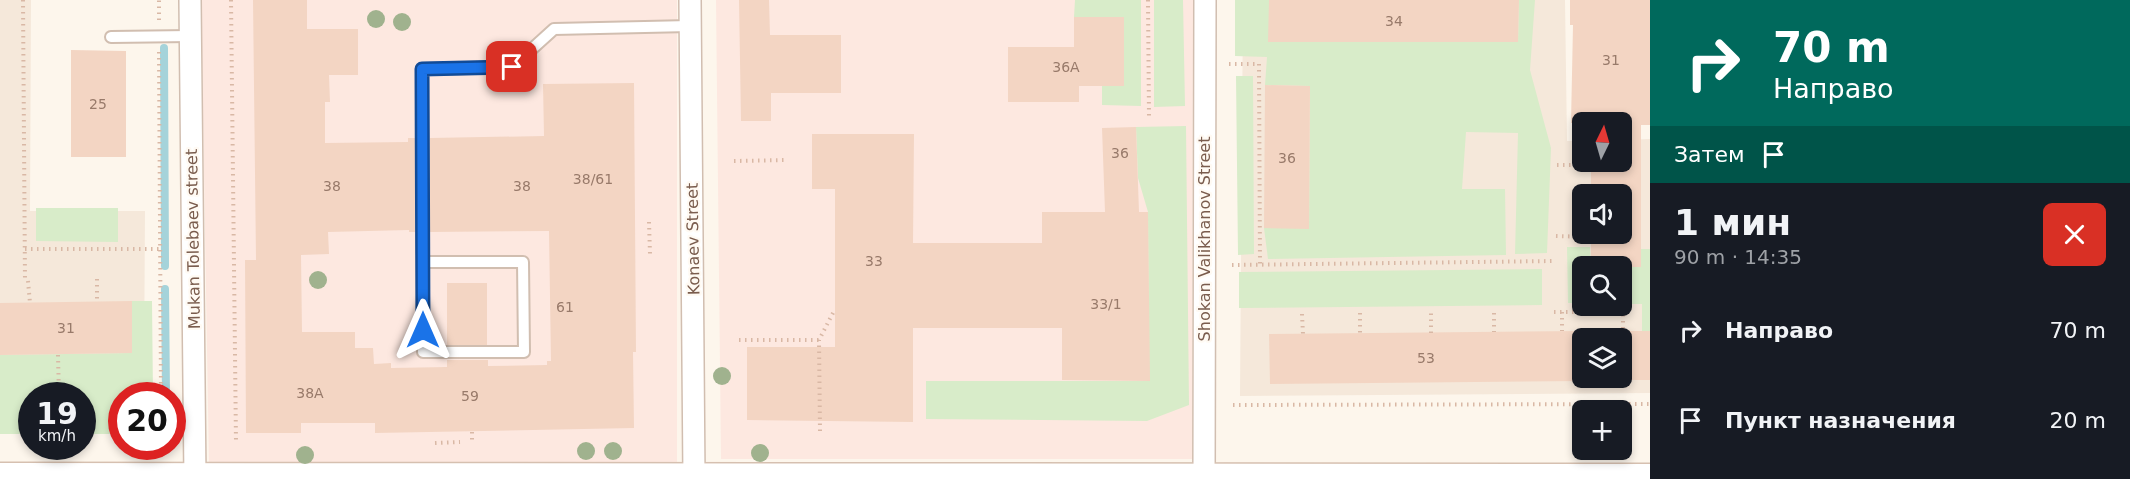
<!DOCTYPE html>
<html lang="ru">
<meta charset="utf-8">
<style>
:root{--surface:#171b24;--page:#242831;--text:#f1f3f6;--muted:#9ea1a6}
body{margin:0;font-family:"DejaVu Sans",sans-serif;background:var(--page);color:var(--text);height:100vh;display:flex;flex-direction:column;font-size:22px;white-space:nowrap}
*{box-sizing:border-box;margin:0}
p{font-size:20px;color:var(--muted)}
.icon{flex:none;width:33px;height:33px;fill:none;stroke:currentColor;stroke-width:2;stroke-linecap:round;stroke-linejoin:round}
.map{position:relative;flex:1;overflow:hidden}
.side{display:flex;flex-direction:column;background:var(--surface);width:480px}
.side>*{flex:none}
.top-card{background:#00695c;color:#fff;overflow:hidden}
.needle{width:39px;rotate:5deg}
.controls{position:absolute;left:1572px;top:112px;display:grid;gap:12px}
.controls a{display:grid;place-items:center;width:60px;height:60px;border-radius:9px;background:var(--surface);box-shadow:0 3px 9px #0003;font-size:30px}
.speed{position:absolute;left:18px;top:382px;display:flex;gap:12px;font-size:30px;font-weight:700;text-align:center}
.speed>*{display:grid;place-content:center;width:78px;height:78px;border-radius:50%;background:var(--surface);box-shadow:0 3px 9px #0003;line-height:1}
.speed small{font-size:15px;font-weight:400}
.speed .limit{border:9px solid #d22;background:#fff;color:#111}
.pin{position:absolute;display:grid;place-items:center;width:51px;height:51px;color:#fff;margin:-26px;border-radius:12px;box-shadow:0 3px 9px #0006}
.me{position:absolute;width:66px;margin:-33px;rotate:0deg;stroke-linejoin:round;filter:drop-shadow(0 0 4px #0008)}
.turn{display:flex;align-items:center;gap:21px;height:126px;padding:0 24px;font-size:27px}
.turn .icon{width:78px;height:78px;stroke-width:2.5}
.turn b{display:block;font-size:42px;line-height:51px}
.then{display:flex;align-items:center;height:57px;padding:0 24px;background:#0003;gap:12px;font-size:22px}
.round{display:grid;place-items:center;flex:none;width:63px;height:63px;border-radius:9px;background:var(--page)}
.head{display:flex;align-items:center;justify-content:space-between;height:102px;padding:0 24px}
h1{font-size:36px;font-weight:800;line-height:45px}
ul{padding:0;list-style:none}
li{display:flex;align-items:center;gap:18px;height:90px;padding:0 24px}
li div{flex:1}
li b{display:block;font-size:22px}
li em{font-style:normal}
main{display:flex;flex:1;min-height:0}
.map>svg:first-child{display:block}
.residential{fill:#f5e8da;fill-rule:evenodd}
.commercial{fill:#fde8e0}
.green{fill:#d8ecc9}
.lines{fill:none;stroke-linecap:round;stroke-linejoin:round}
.stream{stroke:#a5d3da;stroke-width:8}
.building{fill:#f3d5c3}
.lane-casing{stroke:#d1beb0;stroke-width:14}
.street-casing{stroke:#d1beb0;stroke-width:24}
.secondary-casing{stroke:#d6c0b0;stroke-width:33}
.path{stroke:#d9b8a5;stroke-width:4;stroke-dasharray:1.5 4.5;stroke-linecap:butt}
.lane{stroke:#fff;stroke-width:10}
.street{stroke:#fff;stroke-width:21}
.secondary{stroke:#fff;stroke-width:30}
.tree{fill:#a0b28e}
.route-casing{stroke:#114b97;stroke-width:15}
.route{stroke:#1a73e8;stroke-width:10}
.labels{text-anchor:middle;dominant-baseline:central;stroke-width:4.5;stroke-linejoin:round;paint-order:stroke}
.number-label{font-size:14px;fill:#987a6a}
.street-label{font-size:16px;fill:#7a5c4d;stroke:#fffaf3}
</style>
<main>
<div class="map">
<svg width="1650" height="479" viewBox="0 0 1650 479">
<rect width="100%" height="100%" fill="#fdf6ec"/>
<!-- residential -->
<path class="residential" d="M 0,0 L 31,0 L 30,211 L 145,211 L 144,371 L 0,377 Z
M 1243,0 L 1565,0 L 1567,141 L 1582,141 L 1582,162 L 1622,162 L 1622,140 L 1650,139 L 1650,393 L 1240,396 ZM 1582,195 L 1622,195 L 1622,234 L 1582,234 ZM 1582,267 L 1622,267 L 1622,306 L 1582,306 ZM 1582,339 L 1622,339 L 1622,378 L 1582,378 Z"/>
<!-- commercial -->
<path class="commercial" d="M 201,0 L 677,0 L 677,462 L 209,466 Z
M 716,0 L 1193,0 L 1192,459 L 721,459 Z"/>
<!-- green -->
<path class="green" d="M 1075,0 L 1141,0 L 1141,106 L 1102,105 L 1102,86 L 1124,86 L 1124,17 L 1074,17 Z
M 1154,0 L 1183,0 L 1185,106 L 1154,107 Z
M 1235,0 L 1269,0 L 1269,42 L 1518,42 L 1519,0 L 1535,0 L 1530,70 L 1551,148 L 1547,253 L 1515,254 L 1518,133 L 1466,132 L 1462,189 L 1505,189 L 1506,255 L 1268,259 L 1264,228 L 1309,228 L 1310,86 L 1265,85 L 1267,57 L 1235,56 Z
M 1236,76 L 1253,76 L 1254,254 L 1238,255 Z
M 1186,126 L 1189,405 L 1147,421 L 926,419 L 926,381 L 1149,381 L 1148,212 L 1138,178 L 1136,127 Z
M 36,208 L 118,208 L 118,242 L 36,241 Z
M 1567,247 L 1590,247 L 1591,267 L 1582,267 L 1582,303 L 1568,303 Z
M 1641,249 L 1650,249 L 1650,331 L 1642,331 L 1642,304 L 1622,304 L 1622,267 L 1641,267 Z
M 1542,269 L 1542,305 L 1239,308 L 1239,272 Z
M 132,301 L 152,301 L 153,396 L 122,396 L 121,434 L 83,434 L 82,396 L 32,396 L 31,434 L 0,434 L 0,355 L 132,353 Z"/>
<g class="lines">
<!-- stream -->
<path class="stream" d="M 164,48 L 165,266
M 165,289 L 166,396"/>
</g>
<!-- building -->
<path class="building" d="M 253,0 L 307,0 L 307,29 L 358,29 L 358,75 L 329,75 L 330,102 L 325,102 L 325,143 L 408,142 L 408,138 L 415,138 L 415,232 L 409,232 L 409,230 L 328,232 L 329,254 L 301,255 L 302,332 L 355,332 L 355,348 L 373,348 L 374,364 L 391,363 L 391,368 L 447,367 L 447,360 L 488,360 L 488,366 L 547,365 L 547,361 L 551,361 L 549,231 L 430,232 L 430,138 L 544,136 L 543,84 L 634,83 L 636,352 L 633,352 L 634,428 L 375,433 L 375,423 L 301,423 L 301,433 L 246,433 L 245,260 L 256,260 Z
M 739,0 L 769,0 L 770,35 L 841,35 L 841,93 L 771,93 L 771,121 L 741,121 Z
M 1269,0 L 1519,0 L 1518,42 L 1268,42 Z
M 1570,0 L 1650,0 L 1650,125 L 1641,125 L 1641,267 L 1591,267 L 1591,234 L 1622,234 L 1622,195 L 1591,195 L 1591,162 L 1622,162 L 1622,123 L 1571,123 L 1573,25 L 1570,25 Z
M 1074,17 L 1124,17 L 1124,86 L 1079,86 L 1079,102 L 1008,102 L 1008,47 L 1074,47 Z
M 71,50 L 126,51 L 126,157 L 71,157 Z
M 1265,85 L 1310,86 L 1309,229 L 1264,228 Z
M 1136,127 L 1139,212 L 1148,212 L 1150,381 L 1062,380 L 1062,328 L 913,328 L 913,422 L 747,420 L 747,347 L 835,347 L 835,189 L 812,189 L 812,134 L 914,134 L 913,243 L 1042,243 L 1042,212 L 1105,212 L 1102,128 Z
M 447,283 L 487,283 L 487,345 L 447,345 Z
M 132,301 L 132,353 L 0,355 L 0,303 Z
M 1582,331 L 1582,381 L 1270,384 L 1269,334 Z
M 1622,331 L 1650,331 L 1650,380 L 1622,380 Z"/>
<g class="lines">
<defs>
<path id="lane" d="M 111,37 L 190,36
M 423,262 L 523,262 L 524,352 L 423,352 L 422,69 L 512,67 L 554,29 L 690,26"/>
<path id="street" d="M 190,0 L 195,479
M 690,0 L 694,478
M 1204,479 L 1205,0"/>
<path id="secondary" d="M 0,478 L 1650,479"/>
</defs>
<!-- lane casing -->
<use href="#lane" class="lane-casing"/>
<!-- street casing -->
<use href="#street" class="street-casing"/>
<!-- secondary casing -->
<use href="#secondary" class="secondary-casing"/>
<!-- path -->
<path class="path" d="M 23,0 L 25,281
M 231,0 L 236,443
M 1148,0 L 1149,116
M 159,20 L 159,0
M 159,52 L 161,396
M 1229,64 L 1259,64 L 1260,265
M 734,161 L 787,160
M 1557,165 L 1591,165
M 649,222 L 650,254
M 1556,236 L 1591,237
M 25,249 L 160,249
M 1232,265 L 1555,261
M 97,279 L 97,302
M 28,281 L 30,303
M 1554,312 L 1623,312 L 1623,331
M 1562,312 L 1562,331
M 1360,313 L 1360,333
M 1494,313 L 1494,332
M 1302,314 L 1303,334
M 1431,333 L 1431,313
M 739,340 L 819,340
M 58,355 L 59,396
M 1233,405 L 1650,404
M 820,431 L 819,340 L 835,309
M 472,432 L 472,442
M 435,443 L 460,442"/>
<!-- lane -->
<use href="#lane" class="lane"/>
<!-- street -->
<use href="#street" class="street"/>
<!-- secondary -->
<use href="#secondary" class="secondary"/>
</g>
<!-- trees -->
<g class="tree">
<circle cx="376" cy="19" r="9"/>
<circle cx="402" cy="22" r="9"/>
<circle cx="318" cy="280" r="9"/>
<circle cx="722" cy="376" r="9"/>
<circle cx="586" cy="451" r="9"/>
<circle cx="613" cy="451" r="9"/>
<circle cx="760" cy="453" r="9"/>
<circle cx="305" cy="455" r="9"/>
</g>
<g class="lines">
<defs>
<path id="route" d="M 423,330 L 422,69 L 512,67"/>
</defs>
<!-- route casing -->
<use href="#route" class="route-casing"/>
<!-- route -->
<use href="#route" class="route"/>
</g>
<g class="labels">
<!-- number labels -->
<g class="number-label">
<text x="1394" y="21">34</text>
<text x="1611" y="60">31</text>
<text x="1066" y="67">36А</text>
<text x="98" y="104">25</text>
<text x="1120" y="153">36</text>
<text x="1287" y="158">36</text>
<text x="593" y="179">38/61</text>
<text x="332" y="186">38</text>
<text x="522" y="186">38</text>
<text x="874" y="261">33</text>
<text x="1106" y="304">33/1</text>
<text x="565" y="307">61</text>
<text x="66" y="328">31</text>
<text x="1426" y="358">53</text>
<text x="310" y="393">38А</text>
<text x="470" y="396">59</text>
</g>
<!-- street labels -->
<g class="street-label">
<text transform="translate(193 239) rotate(-91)">Mukan Tolebaev street</text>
<text transform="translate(693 239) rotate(-91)">Konaev Street</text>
<text transform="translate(1204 239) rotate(-90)">Shokan Valikhanov Street</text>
</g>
</g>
</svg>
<div class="controls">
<a><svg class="needle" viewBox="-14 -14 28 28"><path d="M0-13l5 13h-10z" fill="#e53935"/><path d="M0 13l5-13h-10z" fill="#9ea1a6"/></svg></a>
<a><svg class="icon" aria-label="sound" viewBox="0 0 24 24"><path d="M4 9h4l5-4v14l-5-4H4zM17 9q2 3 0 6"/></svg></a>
<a><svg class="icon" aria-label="search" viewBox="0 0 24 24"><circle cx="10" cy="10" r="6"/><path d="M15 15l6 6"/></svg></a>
<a><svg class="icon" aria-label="layers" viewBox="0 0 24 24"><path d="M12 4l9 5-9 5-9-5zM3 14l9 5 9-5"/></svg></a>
<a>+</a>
</div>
<div class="speed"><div>19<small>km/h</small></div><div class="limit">20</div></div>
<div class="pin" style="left:512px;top:67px;background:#d93025"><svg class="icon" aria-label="arrive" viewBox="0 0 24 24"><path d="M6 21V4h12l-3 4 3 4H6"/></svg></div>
<svg class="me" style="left:423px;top:330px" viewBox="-20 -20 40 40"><path d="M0-17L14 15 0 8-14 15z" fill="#1a73e8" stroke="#fff" stroke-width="4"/></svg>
</div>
<section class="side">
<div class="top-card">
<div class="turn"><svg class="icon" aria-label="right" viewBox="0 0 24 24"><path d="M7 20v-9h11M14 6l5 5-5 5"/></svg><div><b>70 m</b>Направо</div></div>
<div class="then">Затем<svg class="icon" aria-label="arrive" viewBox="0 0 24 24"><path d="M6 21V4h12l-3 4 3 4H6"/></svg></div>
</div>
<div class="head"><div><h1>1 мин</h1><p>90 m · 14:35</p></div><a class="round" style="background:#d93025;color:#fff"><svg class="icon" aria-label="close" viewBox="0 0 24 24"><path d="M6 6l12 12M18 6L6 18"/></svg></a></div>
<ul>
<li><svg class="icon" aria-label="right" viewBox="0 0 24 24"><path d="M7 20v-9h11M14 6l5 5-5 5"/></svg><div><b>Направо</b></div><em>70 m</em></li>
<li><svg class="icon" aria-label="arrive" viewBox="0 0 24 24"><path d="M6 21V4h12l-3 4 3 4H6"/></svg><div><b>Пункт назначения</b></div><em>20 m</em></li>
</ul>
</section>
</main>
